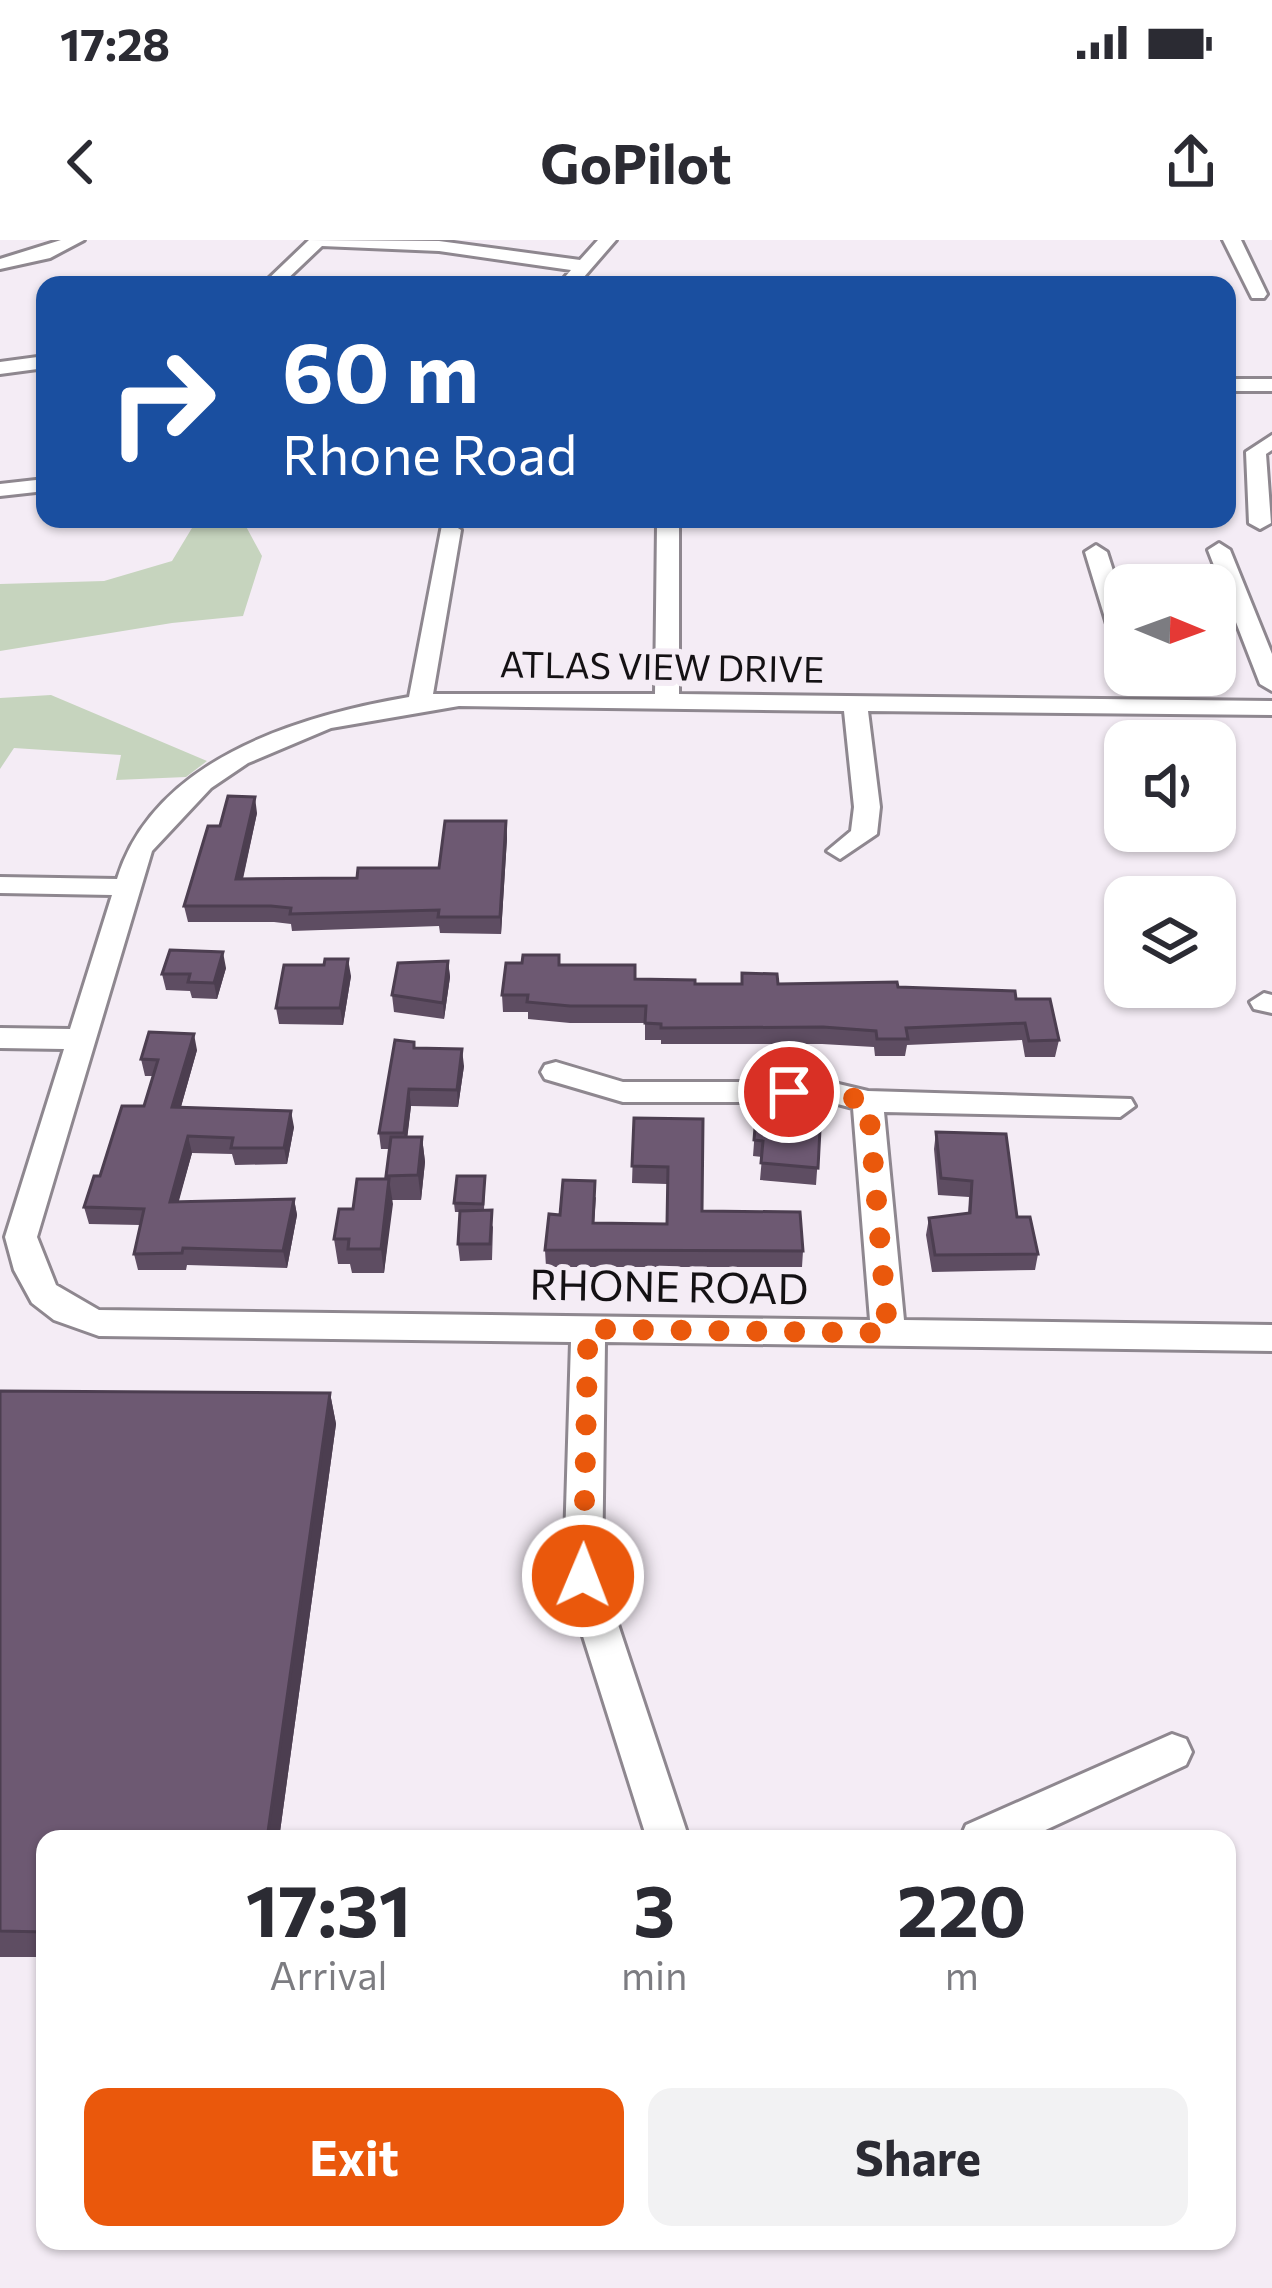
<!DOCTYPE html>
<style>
:root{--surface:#fff;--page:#f2f2f3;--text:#2b2b33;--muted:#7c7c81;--accent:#ea580c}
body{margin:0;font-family:Commissioner,sans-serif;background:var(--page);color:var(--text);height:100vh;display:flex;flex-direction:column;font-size:45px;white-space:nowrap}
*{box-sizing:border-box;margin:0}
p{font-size:39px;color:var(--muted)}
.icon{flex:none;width:66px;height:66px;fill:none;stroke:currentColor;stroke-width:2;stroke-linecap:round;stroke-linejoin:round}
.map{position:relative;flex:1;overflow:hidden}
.side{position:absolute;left:36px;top:1590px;width:1200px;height:420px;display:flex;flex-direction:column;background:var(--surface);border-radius:24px;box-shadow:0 3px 9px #0004}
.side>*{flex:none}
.hud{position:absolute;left:36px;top:36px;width:1200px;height:252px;border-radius:24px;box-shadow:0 3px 9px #0004;background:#1a4fa0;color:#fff;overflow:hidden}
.needle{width:78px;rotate:91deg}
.tools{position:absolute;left:1104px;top:324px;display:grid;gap:24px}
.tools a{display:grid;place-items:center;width:132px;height:132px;border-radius:24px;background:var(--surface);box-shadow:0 3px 9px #0004;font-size:60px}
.pin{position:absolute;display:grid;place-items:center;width:102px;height:102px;color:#fff;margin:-51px;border:6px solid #fff;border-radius:50%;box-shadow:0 3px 12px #0007}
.me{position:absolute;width:132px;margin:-66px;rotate:1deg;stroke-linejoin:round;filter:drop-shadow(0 0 9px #0008)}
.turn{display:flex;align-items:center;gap:42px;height:252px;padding:0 48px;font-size:54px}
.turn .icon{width:156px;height:156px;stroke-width:2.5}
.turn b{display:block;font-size:84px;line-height:102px}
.eta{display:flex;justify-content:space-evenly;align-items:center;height:204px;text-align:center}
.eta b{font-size:72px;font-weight:700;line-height:84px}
.button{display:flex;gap:24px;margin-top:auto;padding:24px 48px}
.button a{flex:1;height:138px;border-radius:24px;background:var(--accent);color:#fff;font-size:48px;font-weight:700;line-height:138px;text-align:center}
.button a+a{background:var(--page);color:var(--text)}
.status{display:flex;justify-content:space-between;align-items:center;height:84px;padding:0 60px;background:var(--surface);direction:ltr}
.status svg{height:33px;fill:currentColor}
header{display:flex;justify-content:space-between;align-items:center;height:156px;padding:0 48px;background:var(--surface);font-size:54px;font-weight:700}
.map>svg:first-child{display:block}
.green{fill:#c6d4be}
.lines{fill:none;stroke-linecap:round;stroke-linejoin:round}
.minor-casing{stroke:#8e878f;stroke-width:6}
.minor{fill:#fff;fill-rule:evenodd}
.wall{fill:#5e4d62}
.shaded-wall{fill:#4c3e50}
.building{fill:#6d5972;stroke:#4c3e50;stroke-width:3}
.route{stroke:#ea580c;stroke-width:21;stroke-dasharray:0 37.8}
.labels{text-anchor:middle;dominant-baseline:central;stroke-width:12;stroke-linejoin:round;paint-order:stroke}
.far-street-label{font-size:36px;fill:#141114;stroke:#f4ecf5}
.street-label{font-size:42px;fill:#141114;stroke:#f4ecf5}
</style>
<div class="status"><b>17:28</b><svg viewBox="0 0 49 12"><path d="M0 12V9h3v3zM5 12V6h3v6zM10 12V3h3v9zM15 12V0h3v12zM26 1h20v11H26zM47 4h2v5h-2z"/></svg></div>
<header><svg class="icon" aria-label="back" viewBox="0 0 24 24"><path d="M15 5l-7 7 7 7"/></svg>GoPilot<svg class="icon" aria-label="share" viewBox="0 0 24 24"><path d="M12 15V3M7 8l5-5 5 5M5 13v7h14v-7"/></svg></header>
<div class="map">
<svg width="1272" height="2048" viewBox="0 0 1272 2048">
<rect width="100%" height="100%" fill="#f4ecf5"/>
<!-- green -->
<path class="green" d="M 214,279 L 242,279 L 262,316 L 243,376 L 172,383 L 0,411 L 0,344 L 104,341 L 172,321 L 195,283 Z
M 51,455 L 207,521 L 186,537 L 116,540 L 121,515 L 14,508 L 0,529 L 0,458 Z"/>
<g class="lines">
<defs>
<path id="minor" d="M 61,0 L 84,0 L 50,18 L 0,29 L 0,19 Z
M 309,0 L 439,1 L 580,20 L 598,0 L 616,0 L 577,45 L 559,44 L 571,30 L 439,11 L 322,6 L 281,45 L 262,45 Z
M 1223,0 L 1241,0 L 1267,54 L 1264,58 L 1252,58 Z
M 45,116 L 45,128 L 0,134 L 0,122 Z
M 1227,139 L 1272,139 L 1272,151 L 1227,151 Z
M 1272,195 L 1272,210 L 1266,214 L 1271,283 L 1260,289 L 1249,283 L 1246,212 Z
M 45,239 L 45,251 L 0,256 L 0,244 Z
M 666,279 L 679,285 L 679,454 L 1272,461 L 1272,475 L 868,471 L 880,567 L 877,594 L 840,619 L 827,611 L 851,591 L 854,567 L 844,471 L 459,466 L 331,488 L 248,523 L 211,548 L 152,611 L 37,997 L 56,1045 L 99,1070 L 870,1080 L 853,868 L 830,862 L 623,862 L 545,839 L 541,832 L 545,825 L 556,822 L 623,842 L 830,842 L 868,851 L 1131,859 L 1135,866 L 1120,877 L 884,872 L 904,1080 L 1272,1085 L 1272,1111 L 605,1102 L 602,1336 L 689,1599 L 647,1599 L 564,1336 L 571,1102 L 99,1096 L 54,1080 L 32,1063 L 14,1030 L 5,997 L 64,809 L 0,808 L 0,788 L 70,789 L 112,655 L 0,653 L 0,637 L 117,639 C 154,519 298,476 409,457 L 442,285 L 450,283 L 461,290 L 433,454 L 655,454 L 657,285 Z
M 1219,303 L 1230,310 L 1272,414 L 1272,451 L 1260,444 L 1208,310 Z
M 1096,305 L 1107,312 L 1125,368 L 1125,411 L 1113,404 L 1085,312 Z
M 1264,753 L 1272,755 L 1272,773 L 1254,769 L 1250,762 Z
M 1172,1494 L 1186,1499 L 1192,1512 L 1186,1525 L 1026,1599 L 960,1599 L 966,1585 Z"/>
</defs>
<!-- minor casing -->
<use href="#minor" class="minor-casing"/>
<!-- minor -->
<use href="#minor" class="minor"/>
</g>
<!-- wall -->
<path class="wall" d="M 257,573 L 243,639 L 357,638 L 439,628 L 506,581 L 507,598 L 501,694 L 440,693 L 439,686 L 292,691 L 291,684 L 274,682 L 188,682 L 184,666 L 220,586 Z
M 559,715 L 560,725 L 635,739 L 695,744 L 778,744 L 898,747 L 1016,759 L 1059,800 L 1055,817 L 1025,817 L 1022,800 L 907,805 L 905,816 L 875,816 L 874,807 L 822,804 L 661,804 L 661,800 L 645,800 L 645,783 L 570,783 L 528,779 L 528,772 L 503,772 L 502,755 L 522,723 Z
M 448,721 L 450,737 L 444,779 L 394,772 L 392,755 Z
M 226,728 L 217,759 L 192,758 L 190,751 L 166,750 L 162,734 Z
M 351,736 L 343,785 L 279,784 L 276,768 Z
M 415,808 L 464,826 L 458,867 L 411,866 L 407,897 L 422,897 L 425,922 L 421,960 L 392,960 L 384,1033 L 352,1033 L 350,1024 L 338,1024 L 334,999 L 353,969 L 386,939 L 389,909 L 381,909 L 379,893 Z
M 197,810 L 181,867 L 294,887 L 287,924 L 235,925 L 232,914 L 192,913 L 178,962 L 294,959 L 297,975 L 287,1028 L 187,1025 L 186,1030 L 138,1030 L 134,1014 L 140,985 L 89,984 L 84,967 L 100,936 L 144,866 L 153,836 L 145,836 L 141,819 Z
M 756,876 L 800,887 L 820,889 L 816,945 L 760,940 L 762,917 L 753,916 Z
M 634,878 L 702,971 L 803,1011 L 802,1027 L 546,1027 L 545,1010 L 560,975 L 596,957 L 594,983 L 667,984 L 667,944 L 632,943 Z
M 936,892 L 1017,977 L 1038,1014 L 1035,1030 L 932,1032 L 926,995 L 929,978 L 968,974 L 969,957 L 938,955 L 934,909 Z
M 485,945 L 484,970 L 493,987 L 492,1020 L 460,1021 L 458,1004 L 460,972 L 455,972 L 454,963 Z
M 0,1151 L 330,1153 L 336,1184 L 279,1599 L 45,1599 L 45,1717 L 0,1717 Z"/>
<!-- shaded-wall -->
<path class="shaded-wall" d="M 255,557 L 257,573 L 239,655 L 236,639 Z
M 506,581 L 507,598 L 501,694 L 500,677 Z
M 223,712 L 226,728 L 217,759 L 214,743 Z
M 348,719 L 351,736 L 343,785 L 340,768 Z
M 448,721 L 450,737 L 444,779 L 443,763 Z
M 194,794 L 197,810 L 176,884 L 172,867 Z
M 462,809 L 464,826 L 458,867 L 457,850 Z
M 409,849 L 411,866 L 406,909 L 404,893 Z
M 291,871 L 294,887 L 287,924 L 284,908 Z
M 188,896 L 192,913 L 174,979 L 170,962 Z
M 422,897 L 425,922 L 421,960 L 418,935 Z
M 389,939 L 393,964 L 384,1033 L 381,1009 Z
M 294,959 L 297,975 L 287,1028 L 283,1011 Z
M 330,1153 L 336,1184 L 279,1599 L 267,1599 Z"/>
<!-- building -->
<path class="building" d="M 228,556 L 255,557 L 236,639 L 357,638 L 358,628 L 439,628 L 445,581 L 506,581 L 500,677 L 438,677 L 439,670 L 290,674 L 291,668 L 271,666 L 184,666 L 208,586 L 220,586 Z
M 170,710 L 223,712 L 214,743 L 188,742 L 190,734 L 162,734 Z
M 523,715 L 559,715 L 559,725 L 635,725 L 635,739 L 695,740 L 695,744 L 742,744 L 742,733 L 777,734 L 778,744 L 897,742 L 898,747 L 1015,751 L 1016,759 L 1050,759 L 1059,800 L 1029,801 L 1025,783 L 906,788 L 908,799 L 877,799 L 876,791 L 823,787 L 661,788 L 661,784 L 645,783 L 646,766 L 570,766 L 527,762 L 528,755 L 502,755 L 506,723 L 522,723 Z
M 325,719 L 348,719 L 340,768 L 276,768 L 284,725 L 324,725 Z
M 448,721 L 443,763 L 392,755 L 398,723 Z
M 149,792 L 194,794 L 172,867 L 291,871 L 284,908 L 231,908 L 233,898 L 188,896 L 170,962 L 294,959 L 283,1011 L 183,1008 L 182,1013 L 134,1014 L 144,969 L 84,967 L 94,936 L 100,936 L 122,866 L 144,866 L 158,820 L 141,819 Z
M 395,800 L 414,802 L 414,808 L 462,809 L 457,850 L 409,849 L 404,893 L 379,893 Z
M 756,876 L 800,879 L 800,887 L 820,889 L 818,928 L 761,923 L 763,901 L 754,900 Z
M 634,878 L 703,879 L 702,971 L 800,972 L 803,1011 L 545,1010 L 549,974 L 560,975 L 563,940 L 595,941 L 593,983 L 667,984 L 668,927 L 632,926 Z
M 936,892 L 1006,894 L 1017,977 L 1030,977 L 1038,1014 L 935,1015 L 929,978 L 970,973 L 972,941 L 941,938 Z
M 391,897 L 422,897 L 418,935 L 386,936 Z
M 457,936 L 485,936 L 483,964 L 454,963 Z
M 357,939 L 389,939 L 381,1009 L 348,1009 L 349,999 L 334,999 L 339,969 L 353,969 Z
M 492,970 L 490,1004 L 458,1004 L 460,971 Z
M 0,1151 L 330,1153 L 267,1599 L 45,1599 L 45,1692 L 0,1691 Z"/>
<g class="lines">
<!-- route -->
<path class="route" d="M 583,1336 L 588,1089 L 888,1093 L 868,862 L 830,852 L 789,852"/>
</g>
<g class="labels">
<!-- far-street labels -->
<g class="far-street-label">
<text transform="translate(662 425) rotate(1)">ATLAS VIEW DRIVE</text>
</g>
<!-- street labels -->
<g class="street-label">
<text transform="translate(669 1045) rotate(1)">RHONE ROAD</text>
</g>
</g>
</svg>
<div class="tools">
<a><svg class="needle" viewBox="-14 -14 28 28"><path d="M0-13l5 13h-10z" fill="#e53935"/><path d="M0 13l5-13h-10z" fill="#7c7c81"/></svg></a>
<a><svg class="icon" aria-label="sound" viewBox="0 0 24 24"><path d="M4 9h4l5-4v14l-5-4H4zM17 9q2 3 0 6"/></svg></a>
<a><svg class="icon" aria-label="layers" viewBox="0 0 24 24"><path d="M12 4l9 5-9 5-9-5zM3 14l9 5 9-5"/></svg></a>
</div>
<div class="pin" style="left:789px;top:852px;background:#d93025"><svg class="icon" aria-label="arrive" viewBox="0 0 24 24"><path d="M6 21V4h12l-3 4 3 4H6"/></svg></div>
<svg class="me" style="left:583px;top:1336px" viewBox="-20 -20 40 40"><circle r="17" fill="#ea580c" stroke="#fff" stroke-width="3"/><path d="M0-11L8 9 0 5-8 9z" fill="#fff"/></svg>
<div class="hud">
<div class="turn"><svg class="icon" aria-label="right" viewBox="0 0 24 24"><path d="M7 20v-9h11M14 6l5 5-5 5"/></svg><div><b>60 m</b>Rhone Road</div></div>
</div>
<section class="side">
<div class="eta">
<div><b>17:31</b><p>Arrival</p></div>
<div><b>3</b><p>min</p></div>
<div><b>220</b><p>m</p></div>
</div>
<div class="button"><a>Exit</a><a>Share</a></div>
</section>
</div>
